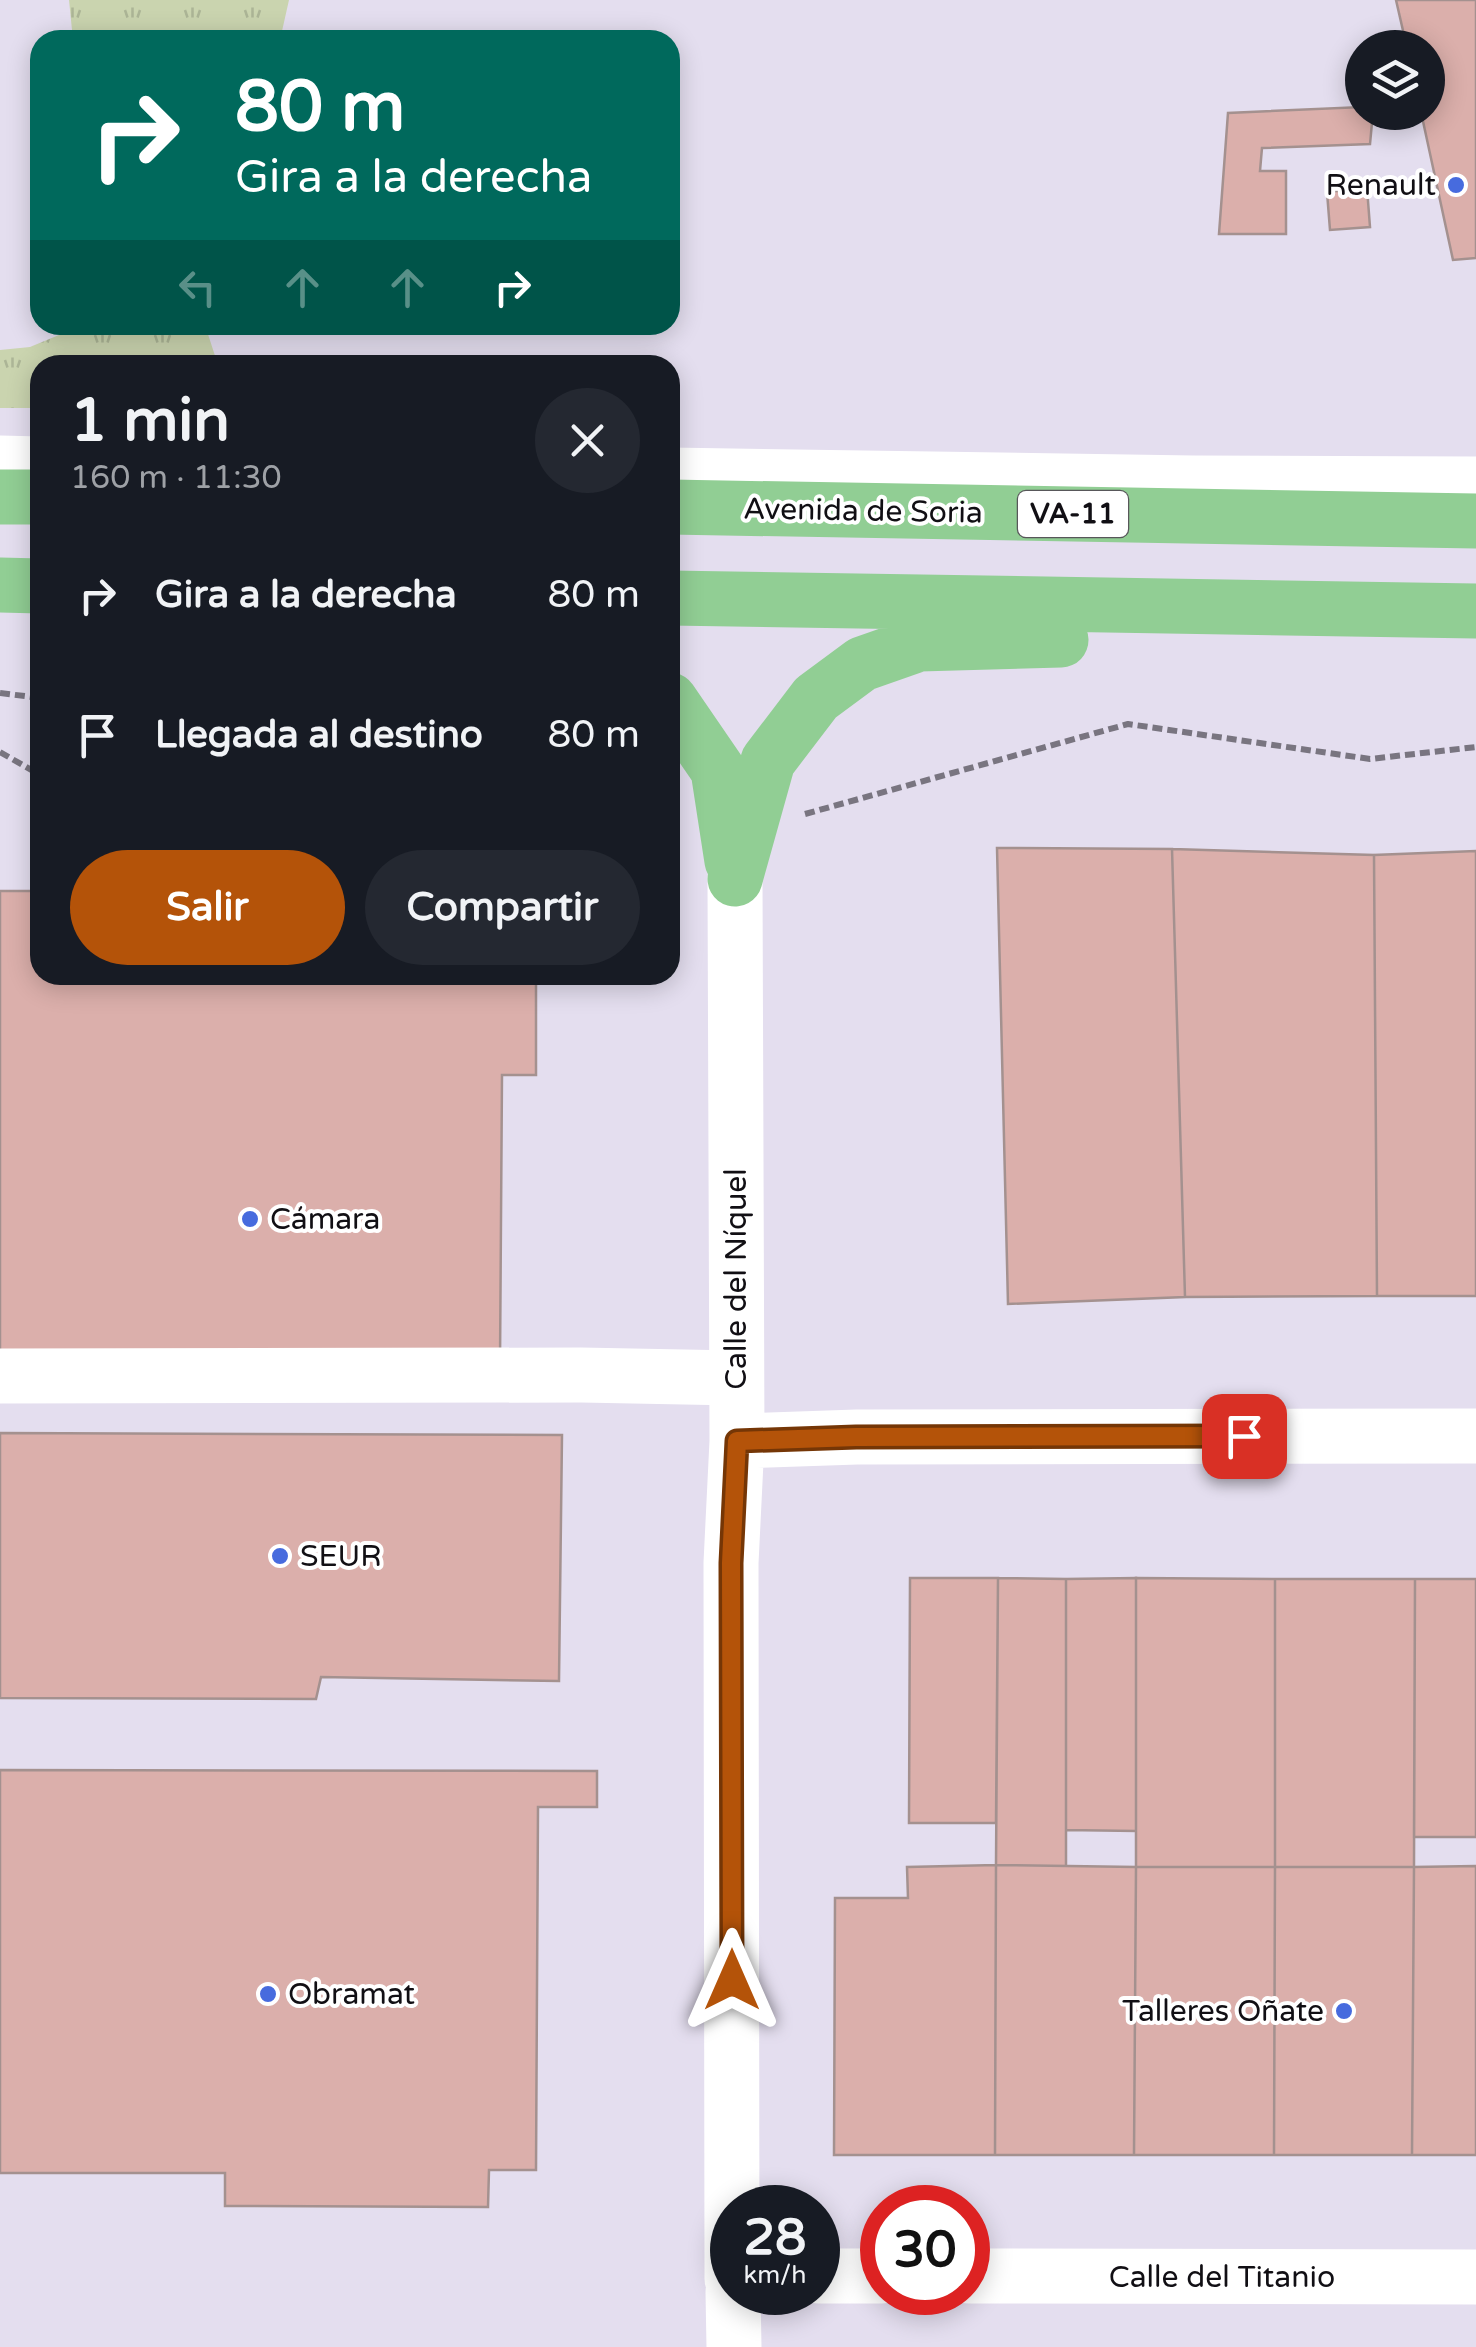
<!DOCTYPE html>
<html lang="es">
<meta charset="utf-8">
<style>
:root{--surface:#171b24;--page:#242831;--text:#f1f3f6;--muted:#9ea1a6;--accent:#b45309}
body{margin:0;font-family:"Varela Round",sans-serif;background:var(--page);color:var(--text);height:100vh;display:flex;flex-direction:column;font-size:38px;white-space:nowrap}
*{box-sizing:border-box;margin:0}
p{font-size:32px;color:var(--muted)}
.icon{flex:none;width:55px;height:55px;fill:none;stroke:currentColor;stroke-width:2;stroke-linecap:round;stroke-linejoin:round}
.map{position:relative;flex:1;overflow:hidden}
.sheet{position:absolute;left:30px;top:355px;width:650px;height:630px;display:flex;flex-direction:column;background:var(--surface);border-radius:30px;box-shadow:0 5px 25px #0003}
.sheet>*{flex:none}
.hud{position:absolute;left:30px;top:30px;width:650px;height:305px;border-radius:30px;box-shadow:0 5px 25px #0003;background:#00695c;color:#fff;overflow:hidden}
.fabs{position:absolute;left:1345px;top:30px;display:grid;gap:20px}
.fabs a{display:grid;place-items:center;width:100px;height:100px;border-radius:50%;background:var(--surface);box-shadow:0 5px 25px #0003;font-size:50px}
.speed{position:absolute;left:710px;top:2185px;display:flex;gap:20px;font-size:50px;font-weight:700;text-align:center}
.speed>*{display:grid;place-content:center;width:130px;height:130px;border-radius:50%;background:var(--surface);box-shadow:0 5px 25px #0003;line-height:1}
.speed small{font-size:25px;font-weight:400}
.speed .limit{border:15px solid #d22;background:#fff;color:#111}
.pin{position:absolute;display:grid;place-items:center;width:85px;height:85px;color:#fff;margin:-42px;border-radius:20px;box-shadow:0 5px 15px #0006}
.me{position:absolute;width:110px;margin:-55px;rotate:0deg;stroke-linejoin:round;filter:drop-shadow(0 0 8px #0008)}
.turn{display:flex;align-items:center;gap:35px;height:210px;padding:0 40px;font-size:45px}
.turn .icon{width:130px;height:130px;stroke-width:2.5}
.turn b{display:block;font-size:70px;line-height:85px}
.lanes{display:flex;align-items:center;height:95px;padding:0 40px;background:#0003;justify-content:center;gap:50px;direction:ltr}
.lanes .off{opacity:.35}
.round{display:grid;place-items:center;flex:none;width:105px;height:105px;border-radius:52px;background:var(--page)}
.head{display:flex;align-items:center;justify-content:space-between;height:170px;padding:0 40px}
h1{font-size:60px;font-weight:700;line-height:75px}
.primary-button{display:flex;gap:20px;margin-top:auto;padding:20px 40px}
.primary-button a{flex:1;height:115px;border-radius:60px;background:var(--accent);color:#fff;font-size:40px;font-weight:700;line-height:115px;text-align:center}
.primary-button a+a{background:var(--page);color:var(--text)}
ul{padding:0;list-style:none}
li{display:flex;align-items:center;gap:30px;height:140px;padding:0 40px}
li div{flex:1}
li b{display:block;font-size:38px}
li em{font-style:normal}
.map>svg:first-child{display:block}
.grass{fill:url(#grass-tufts)}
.building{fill:#dbafab;stroke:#a4918f;stroke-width:2.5}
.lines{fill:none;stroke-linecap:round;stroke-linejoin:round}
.path{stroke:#797580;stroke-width:6;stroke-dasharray:10 5;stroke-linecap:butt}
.minor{stroke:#fff;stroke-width:55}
.highway{stroke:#91ce94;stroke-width:55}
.route-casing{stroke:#753606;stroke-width:25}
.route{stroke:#b45309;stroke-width:18}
.poi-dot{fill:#476bde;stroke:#fff;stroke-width:4}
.labels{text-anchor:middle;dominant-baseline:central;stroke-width:8;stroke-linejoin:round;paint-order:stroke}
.shield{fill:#fff;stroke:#58575a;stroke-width:2.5}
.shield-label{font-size:28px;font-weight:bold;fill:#110f14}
.poi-label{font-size:30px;fill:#110f14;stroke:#fff;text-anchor:start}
.street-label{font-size:30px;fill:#110f14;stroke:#fff}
</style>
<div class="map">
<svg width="1476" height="2347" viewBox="0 0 1476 2347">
<defs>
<pattern id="grass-tufts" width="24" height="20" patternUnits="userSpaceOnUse" patternTransform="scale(2.5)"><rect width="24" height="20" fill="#cad4af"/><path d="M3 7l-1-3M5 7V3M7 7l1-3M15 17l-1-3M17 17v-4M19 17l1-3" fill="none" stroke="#acb596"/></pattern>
</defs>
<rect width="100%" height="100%" fill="#e4deef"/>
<!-- grass -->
<path class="grass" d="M 69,0 L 289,0 L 280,40 L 73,40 Z
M 83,325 L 205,325 L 218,365 L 40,365 L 40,408 L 0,408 L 0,350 L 30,347 Z"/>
<!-- building -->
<path class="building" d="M 1396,0 L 1476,0 L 1476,258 L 1453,260 L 1421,112 L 1428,112 L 1428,48 L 1407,48 Z
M 1362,107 L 1362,112 L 1373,112 L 1370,144 L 1262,148 L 1260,171 L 1286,171 L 1286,234 L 1219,234 L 1228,113 Z
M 1367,188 L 1370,227 L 1330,230 L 1327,192 Z
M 997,848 L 1172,849 L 1185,1297 L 1008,1304 Z
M 1172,849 L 1374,855 L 1377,1296 L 1185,1297 Z
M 1476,851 L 1476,1296 L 1377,1296 L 1374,855 Z
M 0,891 L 40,891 L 40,975 L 536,975 L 536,1075 L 502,1075 L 500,1364 L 0,1363 Z
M 0,1433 L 562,1435 L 559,1681 L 321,1677 L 316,1699 L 0,1698 Z
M 910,1578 L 998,1578 L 996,1823 L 909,1823 Z
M 998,1578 L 1066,1579 L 1066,1866 L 996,1865 Z
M 1136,1578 L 1275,1579 L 1275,1867 L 1136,1867 Z
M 1136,1578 L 1136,1831 L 1066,1830 L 1066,1579 Z
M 1275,1579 L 1415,1579 L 1414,1867 L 1275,1867 Z
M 1415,1579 L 1476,1579 L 1476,1837 L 1414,1837 Z
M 0,1770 L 597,1771 L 597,1807 L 538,1807 L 536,2170 L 489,2170 L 488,2207 L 225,2206 L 225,2173 L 0,2173 Z
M 996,1865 L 995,2155 L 834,2155 L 835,1898 L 908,1898 L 907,1867 Z
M 996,1865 L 1136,1867 L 1134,2155 L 995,2155 Z
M 1476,1866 L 1476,2155 L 1412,2155 L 1414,1867 Z
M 1136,1867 L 1275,1867 L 1274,2155 L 1134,2155 Z
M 1275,1867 L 1414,1867 L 1412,2155 L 1274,2155 Z"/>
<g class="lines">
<!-- path -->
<path class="path" d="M 0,693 L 40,698
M 0,752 L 40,775
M 805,814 L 1128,724 L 1370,759 L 1476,747"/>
<!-- minor -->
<path class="minor" d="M 0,463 L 40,464
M 670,475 L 1193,483 L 1476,484
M 0,1376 L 581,1375 L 736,1378
M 737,1441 L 857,1437 L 1476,1436
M 818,2276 L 882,2276
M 968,2276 L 1476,2277
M 732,2279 L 731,1563 L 737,1441 L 735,879
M 733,2292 L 734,2347"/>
<!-- highway -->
<path class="highway" d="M 0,497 L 40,497
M 670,507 L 1476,521
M 0,585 L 40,586
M 670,598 L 1476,611
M 670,700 L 718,770 L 732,861
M 735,879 L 768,761 L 816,698 L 862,664 L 919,644 L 1061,640"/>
</g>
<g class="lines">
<defs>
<path id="route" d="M 732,1980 L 731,1563 L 737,1441 L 856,1437 L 1244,1436"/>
</defs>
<!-- route casing -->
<use href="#route" class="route-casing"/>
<!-- route -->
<use href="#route" class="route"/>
</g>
<!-- markers -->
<g class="poi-dot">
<circle cx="1456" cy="185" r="10"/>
<circle cx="250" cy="1219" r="10"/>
<circle cx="280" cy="1556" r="10"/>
<circle cx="268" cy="1994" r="10"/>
<circle cx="1344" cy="2011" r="10"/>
</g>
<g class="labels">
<!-- shield labels -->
<rect class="shield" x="1018" y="491" width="110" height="46" rx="8"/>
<g class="shield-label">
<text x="1073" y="514">VA-11</text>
</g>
<!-- poi labels -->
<g class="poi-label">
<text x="1436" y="185" text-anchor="end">Renault</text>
<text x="270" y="1219">Cámara</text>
<text x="300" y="1556">SEUR</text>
<text x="288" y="1994">Obramat</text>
<text x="1324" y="2011" text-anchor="end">Talleres Oñate</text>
</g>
<!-- street labels -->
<g class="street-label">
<text transform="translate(863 511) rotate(1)">Avenida de Soria</text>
<text transform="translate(736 1279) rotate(-90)">Calle del Níquel</text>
<text x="1222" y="2277">Calle del Titanio</text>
</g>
</g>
</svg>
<div class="fabs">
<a><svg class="icon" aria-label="layers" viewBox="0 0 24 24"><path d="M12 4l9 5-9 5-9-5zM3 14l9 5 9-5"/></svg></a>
</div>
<div class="speed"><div>28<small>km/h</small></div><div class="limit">30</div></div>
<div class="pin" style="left:1244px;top:1436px;background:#d93025"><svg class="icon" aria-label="arrive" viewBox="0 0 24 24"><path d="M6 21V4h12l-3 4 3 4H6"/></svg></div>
<svg class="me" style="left:732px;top:1980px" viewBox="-20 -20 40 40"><path d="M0-17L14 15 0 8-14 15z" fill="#b45309" stroke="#fff" stroke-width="4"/></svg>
<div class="hud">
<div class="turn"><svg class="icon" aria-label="right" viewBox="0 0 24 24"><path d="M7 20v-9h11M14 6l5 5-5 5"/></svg><div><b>80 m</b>Gira a la derecha</div></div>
<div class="lanes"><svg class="icon off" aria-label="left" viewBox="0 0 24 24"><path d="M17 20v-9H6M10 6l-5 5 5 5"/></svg><svg class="icon off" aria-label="ahead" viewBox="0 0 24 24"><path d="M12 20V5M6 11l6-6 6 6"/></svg><svg class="icon off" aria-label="ahead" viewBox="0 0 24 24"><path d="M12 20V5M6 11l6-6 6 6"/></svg><svg class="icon" aria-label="right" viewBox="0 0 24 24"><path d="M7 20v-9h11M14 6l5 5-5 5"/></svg></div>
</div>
<section class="sheet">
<div class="head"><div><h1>1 min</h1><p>160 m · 11:30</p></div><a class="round"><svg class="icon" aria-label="close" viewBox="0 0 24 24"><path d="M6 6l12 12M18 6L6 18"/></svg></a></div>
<ul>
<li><svg class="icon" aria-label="right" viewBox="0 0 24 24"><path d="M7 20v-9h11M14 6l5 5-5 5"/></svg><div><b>Gira a la derecha</b></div><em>80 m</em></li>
<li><svg class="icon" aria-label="arrive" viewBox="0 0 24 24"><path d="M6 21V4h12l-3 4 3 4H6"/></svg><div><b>Llegada al destino</b></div><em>80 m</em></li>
</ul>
<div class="primary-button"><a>Salir</a><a>Compartir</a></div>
</section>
</div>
